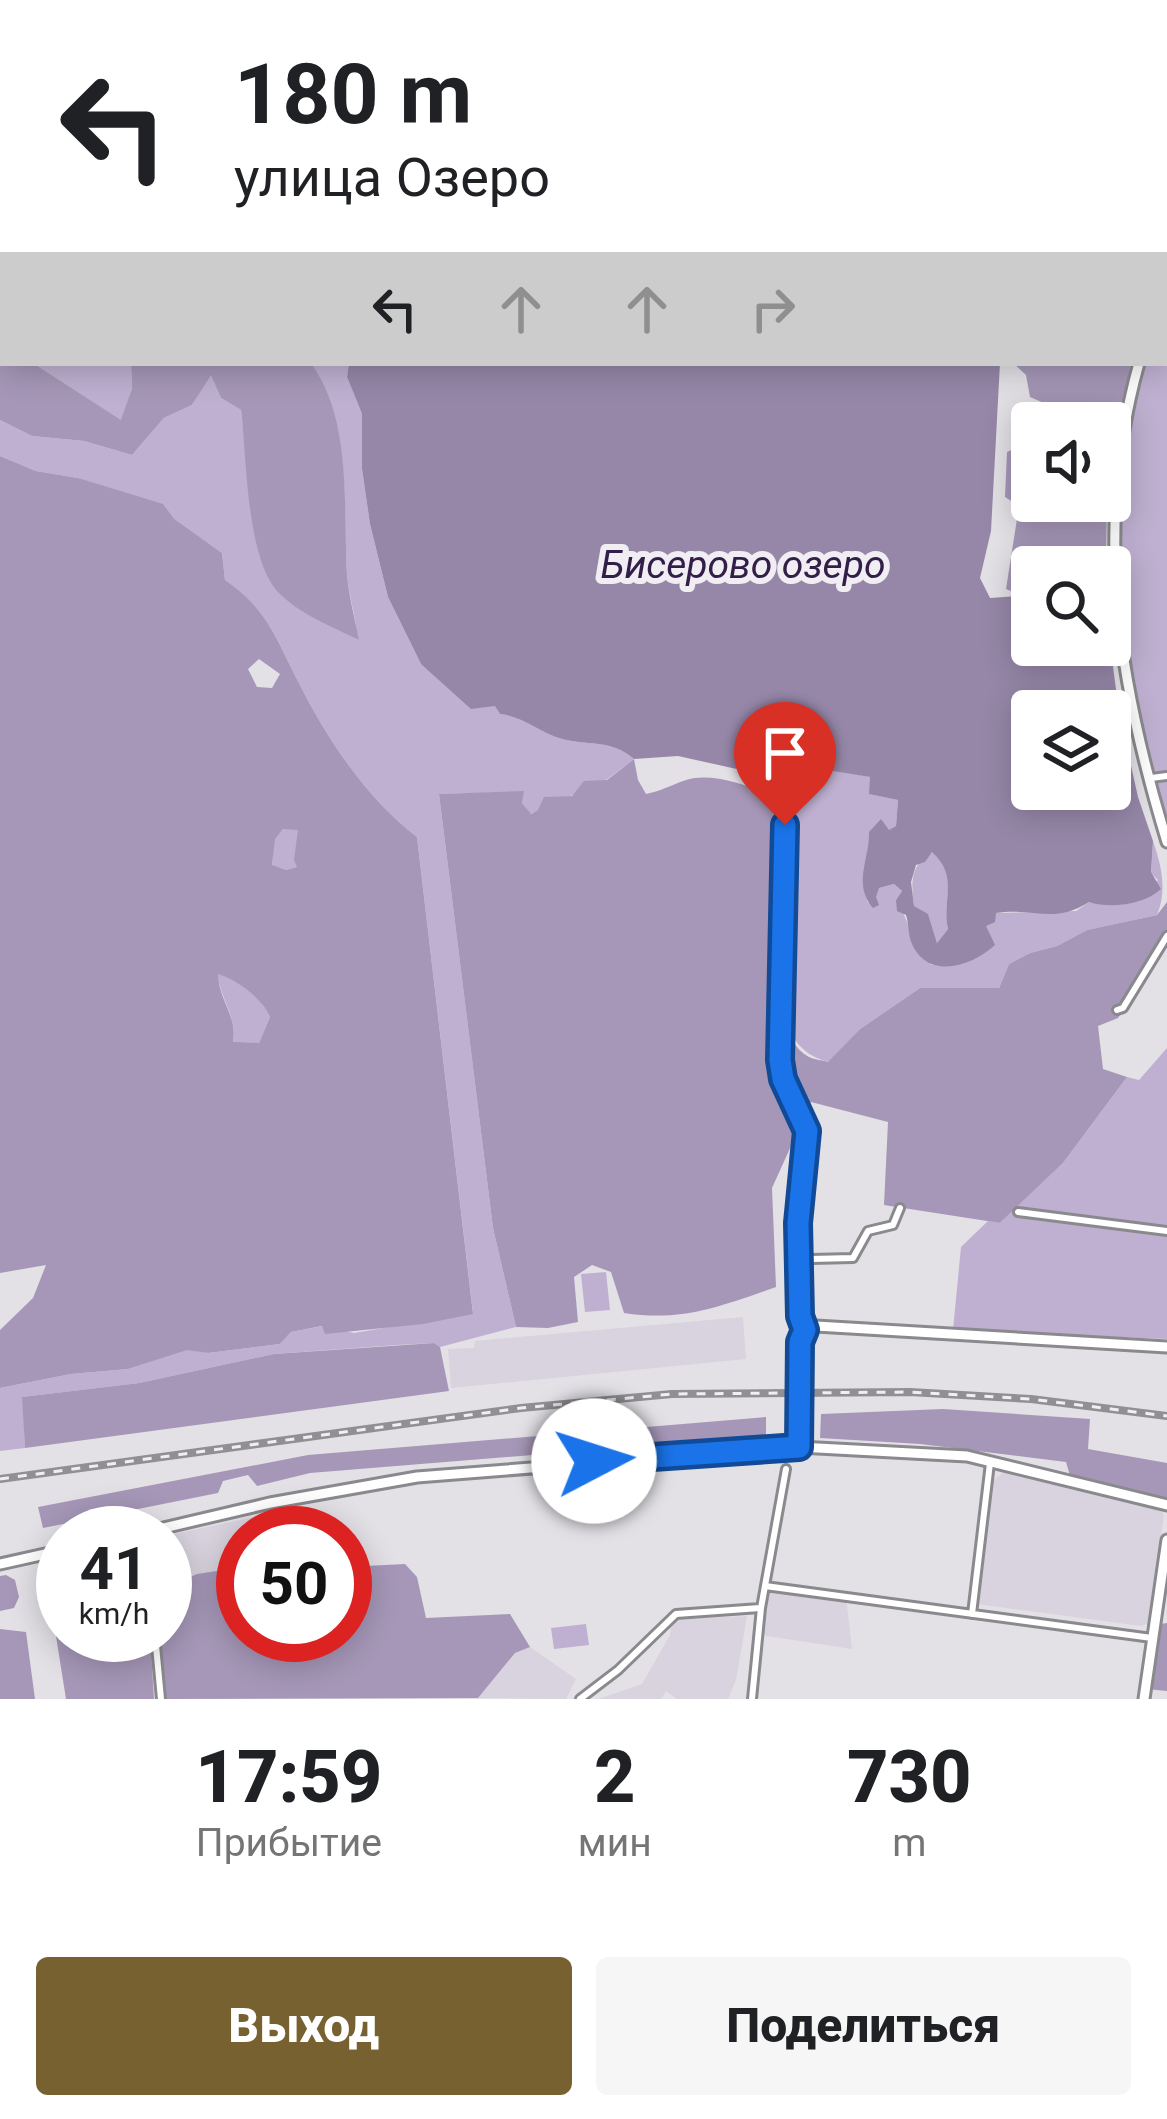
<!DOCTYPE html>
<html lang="ru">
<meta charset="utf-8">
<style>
:root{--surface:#fff;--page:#f6f6f6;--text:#202124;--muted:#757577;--accent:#786131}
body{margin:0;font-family:Roboto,sans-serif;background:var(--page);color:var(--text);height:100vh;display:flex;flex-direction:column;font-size:45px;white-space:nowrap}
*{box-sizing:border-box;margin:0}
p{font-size:39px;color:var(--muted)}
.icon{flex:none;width:66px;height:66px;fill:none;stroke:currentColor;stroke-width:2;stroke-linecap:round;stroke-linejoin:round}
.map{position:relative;height:1699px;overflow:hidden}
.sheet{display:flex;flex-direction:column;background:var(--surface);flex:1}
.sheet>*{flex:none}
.guide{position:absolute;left:0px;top:0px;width:1167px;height:366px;box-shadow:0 6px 30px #0003;background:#fff;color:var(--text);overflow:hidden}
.buttons{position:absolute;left:1011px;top:402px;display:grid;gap:24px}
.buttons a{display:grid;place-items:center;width:120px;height:120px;border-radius:12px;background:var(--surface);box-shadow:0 6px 30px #0003;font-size:60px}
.speed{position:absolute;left:36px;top:1506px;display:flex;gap:24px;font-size:60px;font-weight:700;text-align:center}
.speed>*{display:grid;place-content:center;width:156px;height:156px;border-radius:50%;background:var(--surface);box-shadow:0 6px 30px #0003;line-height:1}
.speed small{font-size:30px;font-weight:400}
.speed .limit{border:18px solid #d22;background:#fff;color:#111}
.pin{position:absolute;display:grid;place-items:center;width:102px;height:102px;color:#fff;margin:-123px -51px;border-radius:50% 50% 50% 0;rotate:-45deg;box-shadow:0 0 12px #0007}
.pin .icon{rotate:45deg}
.me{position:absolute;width:132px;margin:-66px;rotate:85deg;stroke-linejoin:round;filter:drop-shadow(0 0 9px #0008)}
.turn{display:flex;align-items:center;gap:42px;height:252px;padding:0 36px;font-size:54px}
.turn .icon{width:156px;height:156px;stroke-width:2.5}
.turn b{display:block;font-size:84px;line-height:102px}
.lanes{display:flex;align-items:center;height:114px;padding:0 36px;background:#0003;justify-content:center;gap:60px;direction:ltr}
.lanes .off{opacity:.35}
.eta{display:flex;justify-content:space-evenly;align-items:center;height:204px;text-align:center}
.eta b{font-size:72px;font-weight:800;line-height:84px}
.primary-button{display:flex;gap:24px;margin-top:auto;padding:24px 36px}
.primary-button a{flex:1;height:138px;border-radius:12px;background:var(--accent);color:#fff;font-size:48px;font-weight:800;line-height:138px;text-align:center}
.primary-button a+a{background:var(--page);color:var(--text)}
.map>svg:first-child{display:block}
.built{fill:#d8d3de}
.green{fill:#bfb0d1}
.forest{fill:#a697b8;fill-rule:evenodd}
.water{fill:#9687a8;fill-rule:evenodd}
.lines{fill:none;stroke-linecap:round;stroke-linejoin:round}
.minor-casing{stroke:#8a898d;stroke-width:12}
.tertiary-casing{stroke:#8a898d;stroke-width:15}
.secondary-casing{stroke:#8a898d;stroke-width:15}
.minor{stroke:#fff;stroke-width:6}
.tertiary{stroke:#fff;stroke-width:9}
.secondary{stroke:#fff;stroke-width:9}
.rail-casing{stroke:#908f92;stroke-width:8}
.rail{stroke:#f0eef3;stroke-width:3;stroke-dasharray:9;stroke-linecap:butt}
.route-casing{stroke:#114b97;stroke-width:30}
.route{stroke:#1a73e8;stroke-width:21}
.labels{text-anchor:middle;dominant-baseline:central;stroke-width:12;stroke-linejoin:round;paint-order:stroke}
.water-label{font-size:39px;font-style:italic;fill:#331d49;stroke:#f0eef3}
</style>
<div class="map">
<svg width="1167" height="1699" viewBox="0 0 1167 1699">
<rect width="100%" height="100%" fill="#e3e1e6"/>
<!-- built -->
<path class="built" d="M 743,1317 L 746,1359 L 451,1388 L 448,1349 L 474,1348 L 475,1341 Z
M 1006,1470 L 1161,1510 L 1164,1515 L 1149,1623 L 1141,1626 L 976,1604 L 991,1482 Z
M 253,1517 L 256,1533 L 243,1533 L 243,1567 L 165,1588 L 165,1536 Z
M 765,1586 L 846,1597 L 852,1649 L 760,1635 Z
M 747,1616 L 736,1680 L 728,1699 L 677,1699 L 666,1691 L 661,1699 L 599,1699 L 642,1684 L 670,1635 L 672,1620 Z
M 530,1647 L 576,1679 L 566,1699 L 478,1698 L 515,1653 Z"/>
<!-- green -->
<path class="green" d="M 3,66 L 3,343 L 0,341 Z
M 1167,282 L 1167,825 C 1120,670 1100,521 1144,363 L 1164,363 Z
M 33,363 L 131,363 L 132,387 L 122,421 Z
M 311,363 L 349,363 L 347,377 L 362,414 L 362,469 L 370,524 L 388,597 L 421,664 L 487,705 L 496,706 L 500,714 C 524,717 540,732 562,739 C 589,746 611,739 634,759 L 606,780 L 530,814 L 522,803 L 523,792 L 439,794 L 493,1228 L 516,1327 L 440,1347 L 434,1343 L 397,1345 L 274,1354 L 139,1383 L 23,1397 L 25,1448 L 0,1451 L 0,1388 L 71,1374 L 128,1369 L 187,1349 L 208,1353 L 280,1344 L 291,1332 L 323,1326 L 354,1333 L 473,1313 L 417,837 C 367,799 327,739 299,683 C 276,639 268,609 225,580 L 222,553 L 173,519 L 78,478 L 36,471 L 0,456 L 0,420 L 32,436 L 84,441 L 132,455 L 164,418 L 192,405 L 211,373 L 221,398 L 241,410 L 254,521 L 358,640 C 356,618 349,596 347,575 C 343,507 352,420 311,363 Z
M 798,759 L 805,765 L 870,777 L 870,794 L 898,800 L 896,826 L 888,831 L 881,819 C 871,848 859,873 868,903 L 879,888 L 894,884 L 902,891 L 896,900 C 913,927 908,941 932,965 L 985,926 L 996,913 L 1076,911 L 1089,902 L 1119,905 L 1140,901 L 1158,880 L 1151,873 L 1153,841 C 1162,867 1167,891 1157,915 L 1087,930 L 1057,946 L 1030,953 L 1009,964 L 999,988 L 920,988 L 860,1029 L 829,1062 C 762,1047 780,947 780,894 L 776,880 L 781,839 L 777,778 Z
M 283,829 L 299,829 L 297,867 L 286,870 L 272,866 L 274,839 Z
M 933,852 C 960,880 941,899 948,929 L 937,943 L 928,915 L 914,906 C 911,883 910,864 933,852 Z
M 217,973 C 238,981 260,996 270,1017 L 259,1043 L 233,1043 C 238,1018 220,999 217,973 Z
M 1167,1048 L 1167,1339 L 953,1330 L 961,1247 L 988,1221 L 1000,1223 L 1063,1163 L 1127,1077 L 1139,1080 Z
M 606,1272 L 610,1310 L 585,1312 L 581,1274 Z
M 586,1624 L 589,1645 L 554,1649 L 551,1628 Z"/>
<!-- forest -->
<path class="forest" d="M 0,341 L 3,363 L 33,363 L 121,420 L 132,388 L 131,363 L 311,363 C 353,421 343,507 347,575 C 349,597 355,619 359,640 C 333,627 299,614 278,592 C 246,558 247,457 241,410 L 221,398 L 211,375 L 192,405 L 164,418 L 132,455 L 84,441 L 32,436 L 0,420 Z
M 1013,363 L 1131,363 L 1110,467 L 1110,423 L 1048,423 L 1053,407 L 1030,397 L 1026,375 Z
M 1032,440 L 1032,501 L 1107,501 L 1106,562 L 1054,560 L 1051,567 L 1032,567 L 1032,600 L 1006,589 L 1019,506 L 1005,497 L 1007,452 Z
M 0,456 L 36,471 L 78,478 L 163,504 L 174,519 L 222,553 L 225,580 C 268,609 276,639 299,683 C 327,739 367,799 417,837 L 473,1314 L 423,1324 L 325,1334 L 322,1326 L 291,1332 L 280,1344 L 208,1353 L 187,1350 L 128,1369 L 71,1374 L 0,1388 L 0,1330 L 33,1298 L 46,1265 L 0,1273 ZM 259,659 L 280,674 L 272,688 L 257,687 L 248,669 ZM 283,829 L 298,830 L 294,860 L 297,867 L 286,870 L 272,865 L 275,839 ZM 218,974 C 238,981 261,997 270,1017 L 259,1043 L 233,1042 C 238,1017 218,999 218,974 Z
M 634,759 L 638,780 L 646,794 C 660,791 670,786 683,781 C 711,770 753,787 778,799 C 783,831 772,866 780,894 L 786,897 C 784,937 767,1035 809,1057 C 815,1060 822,1060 828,1062 L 860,1029 L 920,988 L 999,988 L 1009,964 L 1030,953 L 1057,946 L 1087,930 L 1157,915 L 1167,902 L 1167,943 L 1118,1018 L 1098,1026 L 1103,1069 L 1127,1077 L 1063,1163 L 1000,1223 L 884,1205 L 888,1122 L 811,1102 L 772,1188 L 776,1287 C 721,1306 683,1322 624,1313 L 611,1272 L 592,1265 L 574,1277 L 578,1322 L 548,1328 L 516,1327 L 493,1228 L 439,794 L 524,791 L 522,803 L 531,814 L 538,810 L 544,797 L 572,796 L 584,781 L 607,780 Z
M 434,1343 L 440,1347 L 449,1391 L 25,1448 L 22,1397 L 139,1383 L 274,1354 Z
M 943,1409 L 1090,1419 L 1088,1449 L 1167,1463 L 1167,1505 L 1071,1479 L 1066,1462 L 920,1444 L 820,1438 L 821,1414 Z
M 766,1417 L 766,1436 L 310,1473 L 257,1486 L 248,1475 L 223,1481 L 218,1493 L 43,1528 L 38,1507 L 308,1455 Z
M 63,1557 L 63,1635 L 150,1635 L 154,1699 L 66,1699 L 44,1561 Z
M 405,1564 L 417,1577 L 426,1618 L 510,1614 L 530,1647 L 515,1653 L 478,1698 L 161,1699 L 155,1635 L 165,1635 L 165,1588 L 197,1574 L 243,1567 L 243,1635 L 345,1635 L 345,1567 Z
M 6,1575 L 15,1580 L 19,1597 L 14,1608 L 0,1611 L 0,1576 Z
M 1167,1623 L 1167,1691 L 1146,1689 L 1154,1625 Z
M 0,1629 L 26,1632 L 35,1699 L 0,1699 Z"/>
<!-- water -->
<path class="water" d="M 348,0 L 1167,0 L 1164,46 L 1164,3 L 345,3 Z
M 349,363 L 1000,363 L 991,531 L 980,578 L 990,598 L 1019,596 L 1032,603 L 1032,645 L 1110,644 L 1119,712 L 1138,797 L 1153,841 L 1151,872 L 1161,889 C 1144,905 1110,909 1089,902 C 1053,925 1034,907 996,913 L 995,922 L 986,926 L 995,945 C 972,966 929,981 912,944 C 908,936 909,924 906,915 L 897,911 L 896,900 L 902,891 L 894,884 L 879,888 L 876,897 L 879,905 L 873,908 C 852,884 870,858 869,832 L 881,819 L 889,830 L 896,826 L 898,800 L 869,794 L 870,777 L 821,769 L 798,759 L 777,778 L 678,756 L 634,759 C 611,739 589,746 562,739 C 539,732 524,717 500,714 L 495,706 L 471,709 L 421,664 L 388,597 L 370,524 L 362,469 L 362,414 L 347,377 ZM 1110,711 L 1110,789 L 1032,789 L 1032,711 ZM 932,852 C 960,878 941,900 948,929 L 937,943 L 928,914 L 914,906 L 911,882 L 916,865 L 925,862 Z"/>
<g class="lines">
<defs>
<path id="minor" d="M 121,3 L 122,0
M 1151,778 L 1167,776
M 785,825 L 780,1060 L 783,1079 L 807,1131 L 798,1223 L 798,1267
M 1117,1010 L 1123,1008 L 1167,936
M 1018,1212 L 1167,1231
M 805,1330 L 799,1316 L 798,1267 L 811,1259 L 853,1258 L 868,1231 L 893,1225 L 900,1208
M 765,1586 L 1152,1638
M 972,1614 L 990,1463
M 155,1635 L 161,1699
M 580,1699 L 618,1670 L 676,1614 L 760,1608
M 752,1699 L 761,1608 L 786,1469"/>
<path id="tertiary" d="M 1144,1699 L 1167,1540"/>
<path id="secondary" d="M 1164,274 L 1167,263
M 1139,363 C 1093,528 1118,681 1167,842
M 799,1447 L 800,1342 L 805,1330 L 816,1326 L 1167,1347
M 142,1533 L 270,1503 L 417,1477 L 799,1447 L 967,1456 L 1167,1505
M 0,1564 L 63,1550"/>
</defs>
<!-- minor casing -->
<use href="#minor" class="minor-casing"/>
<!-- tertiary casing -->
<use href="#tertiary" class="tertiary-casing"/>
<!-- secondary casing -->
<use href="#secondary" class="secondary-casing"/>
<!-- minor -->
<use href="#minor" class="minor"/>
<!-- tertiary -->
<use href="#tertiary" class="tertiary"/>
<!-- secondary -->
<use href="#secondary" class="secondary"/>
<defs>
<path id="rail" d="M 0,1479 L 521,1408 L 672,1394 L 910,1392 L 1031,1399 L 1167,1416"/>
</defs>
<!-- rail casing -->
<use href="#rail" class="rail-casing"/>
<!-- rail -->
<use href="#rail" class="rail"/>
</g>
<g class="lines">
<defs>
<path id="route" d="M 594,1461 L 799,1447 L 800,1342 L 805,1330 L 800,1316 L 798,1223 L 807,1131 L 783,1079 L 780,1060 L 785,825"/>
</defs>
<!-- route casing -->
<use href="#route" class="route-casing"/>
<!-- route -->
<use href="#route" class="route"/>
</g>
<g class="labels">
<!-- water labels -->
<g class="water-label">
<text x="743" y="565">Бисерово озеро</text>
</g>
</g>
</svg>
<div class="buttons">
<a><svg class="icon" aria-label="sound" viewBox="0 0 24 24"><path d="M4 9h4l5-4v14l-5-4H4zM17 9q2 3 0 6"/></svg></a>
<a><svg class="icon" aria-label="search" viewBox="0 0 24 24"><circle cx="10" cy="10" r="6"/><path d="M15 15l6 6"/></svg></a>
<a><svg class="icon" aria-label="layers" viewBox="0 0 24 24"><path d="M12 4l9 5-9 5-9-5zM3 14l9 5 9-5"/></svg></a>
</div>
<div class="speed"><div>41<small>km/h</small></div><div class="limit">50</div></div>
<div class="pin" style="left:785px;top:825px;background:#d93025"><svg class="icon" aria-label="arrive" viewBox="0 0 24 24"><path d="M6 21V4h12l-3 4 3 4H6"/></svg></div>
<svg class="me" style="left:594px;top:1461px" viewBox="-20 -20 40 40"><circle r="19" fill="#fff"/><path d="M0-13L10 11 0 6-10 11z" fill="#1a73e8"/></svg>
<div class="guide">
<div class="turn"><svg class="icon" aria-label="left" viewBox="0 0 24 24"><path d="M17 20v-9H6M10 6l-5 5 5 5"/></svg><div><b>180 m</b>улица Озеро</div></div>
<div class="lanes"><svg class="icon" aria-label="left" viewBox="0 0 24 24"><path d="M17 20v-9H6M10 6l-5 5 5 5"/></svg><svg class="icon off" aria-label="ahead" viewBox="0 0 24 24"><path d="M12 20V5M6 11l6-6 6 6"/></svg><svg class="icon off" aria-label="ahead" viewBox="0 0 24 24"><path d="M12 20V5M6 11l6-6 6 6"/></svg><svg class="icon off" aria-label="right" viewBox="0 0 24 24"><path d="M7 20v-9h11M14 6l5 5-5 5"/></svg></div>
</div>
</div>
<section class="sheet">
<div class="eta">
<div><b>17:59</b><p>Прибытие</p></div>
<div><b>2</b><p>мин</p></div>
<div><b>730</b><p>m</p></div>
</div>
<div class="primary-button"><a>Выход</a><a>Поделиться</a></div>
</section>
